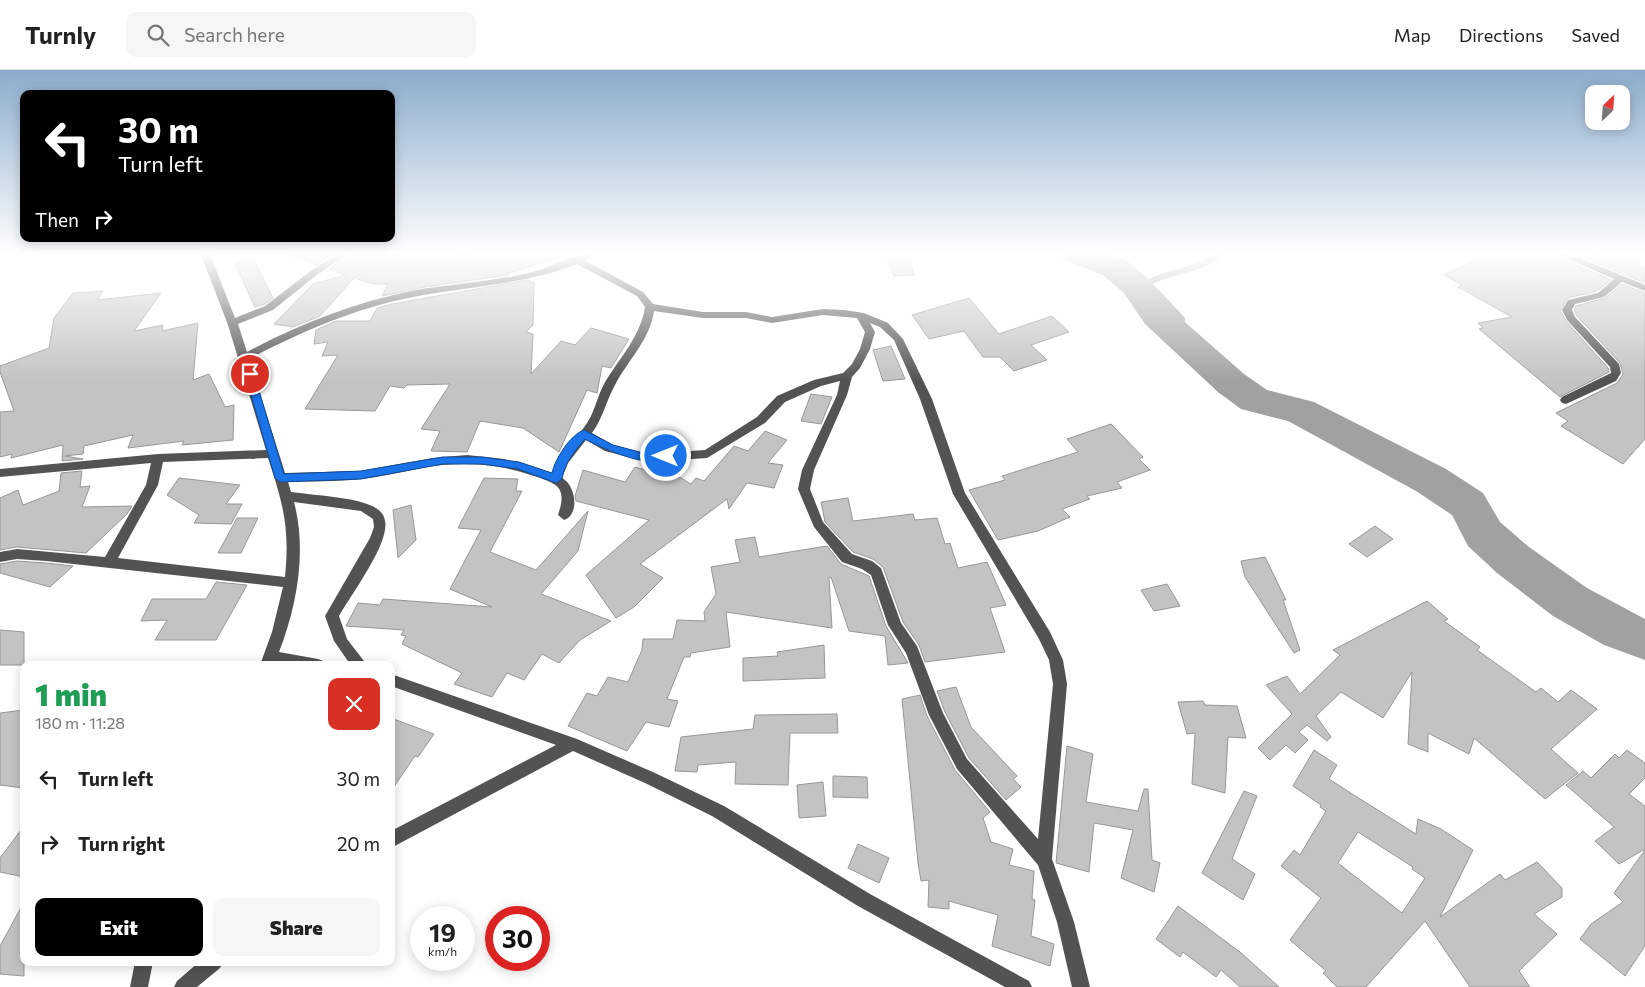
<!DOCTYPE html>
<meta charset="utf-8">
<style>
:root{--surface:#fff;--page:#f6f6f6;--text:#222;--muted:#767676;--line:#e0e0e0;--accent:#000}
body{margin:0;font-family:Commissioner,sans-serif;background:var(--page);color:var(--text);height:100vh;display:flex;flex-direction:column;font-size:19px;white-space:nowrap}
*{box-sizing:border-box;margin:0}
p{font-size:16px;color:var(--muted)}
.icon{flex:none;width:28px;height:28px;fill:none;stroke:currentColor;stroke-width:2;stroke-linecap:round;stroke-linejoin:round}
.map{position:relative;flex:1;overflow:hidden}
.panel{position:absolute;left:20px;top:591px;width:375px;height:305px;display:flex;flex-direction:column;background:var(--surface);border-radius:10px;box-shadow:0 2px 12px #0003}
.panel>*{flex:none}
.top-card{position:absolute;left:20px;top:20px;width:375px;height:152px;border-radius:10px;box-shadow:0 2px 12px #0003;background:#000;color:#fff;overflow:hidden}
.needle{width:32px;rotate:25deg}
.fabs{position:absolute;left:1585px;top:15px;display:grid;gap:10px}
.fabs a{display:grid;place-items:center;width:45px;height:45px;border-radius:10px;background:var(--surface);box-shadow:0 2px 12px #0003;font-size:25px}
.speed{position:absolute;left:410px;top:836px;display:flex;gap:10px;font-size:25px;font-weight:700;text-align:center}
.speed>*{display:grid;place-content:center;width:65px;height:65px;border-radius:50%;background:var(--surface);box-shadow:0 2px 12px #0003;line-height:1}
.speed small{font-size:12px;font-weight:400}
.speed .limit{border:8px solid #d22;background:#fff;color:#111}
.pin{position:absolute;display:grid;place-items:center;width:42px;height:42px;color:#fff;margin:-21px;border:2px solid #fff;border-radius:50%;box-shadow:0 1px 5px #0007}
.me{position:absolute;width:55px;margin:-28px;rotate:270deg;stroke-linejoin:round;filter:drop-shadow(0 0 4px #0008)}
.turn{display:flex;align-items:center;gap:18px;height:105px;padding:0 15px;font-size:22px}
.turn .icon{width:65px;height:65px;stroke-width:2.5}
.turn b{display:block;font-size:35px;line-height:42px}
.then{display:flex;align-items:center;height:48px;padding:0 15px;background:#0003;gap:10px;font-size:19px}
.round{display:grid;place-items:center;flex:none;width:52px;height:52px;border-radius:10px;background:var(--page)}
.summary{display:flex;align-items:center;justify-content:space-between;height:85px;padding:0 15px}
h1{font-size:30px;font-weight:800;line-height:38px;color:#1e9e55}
.primary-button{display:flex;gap:10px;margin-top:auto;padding:10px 15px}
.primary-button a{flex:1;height:58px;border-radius:10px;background:var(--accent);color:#fff;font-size:20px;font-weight:800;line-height:58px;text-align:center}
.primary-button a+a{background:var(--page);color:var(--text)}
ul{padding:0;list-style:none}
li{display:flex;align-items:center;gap:15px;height:65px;padding:0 15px}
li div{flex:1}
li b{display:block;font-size:19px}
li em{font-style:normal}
header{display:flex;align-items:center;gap:30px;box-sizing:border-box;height:70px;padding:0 25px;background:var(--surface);border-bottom:1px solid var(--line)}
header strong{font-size:24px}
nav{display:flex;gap:28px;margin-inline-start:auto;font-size:18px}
.search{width:350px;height:45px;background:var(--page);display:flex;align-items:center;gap:12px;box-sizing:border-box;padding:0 18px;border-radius:10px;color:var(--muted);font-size:19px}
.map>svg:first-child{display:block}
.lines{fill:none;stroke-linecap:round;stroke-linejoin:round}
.stream{stroke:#a1a1a1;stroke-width:6}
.river{fill:#a1a1a1;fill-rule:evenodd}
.building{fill:#c3c3c3;stroke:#979797;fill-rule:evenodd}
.minor{fill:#535353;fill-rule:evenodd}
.route{fill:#1a73e8;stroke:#114b97}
</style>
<header>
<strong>Turnly</strong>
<div class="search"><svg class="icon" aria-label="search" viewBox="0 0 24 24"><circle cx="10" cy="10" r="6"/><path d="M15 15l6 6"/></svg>Search here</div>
<nav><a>Map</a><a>Directions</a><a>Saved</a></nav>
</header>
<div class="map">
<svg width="1645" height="917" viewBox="0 0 1645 917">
<rect width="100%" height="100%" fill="#fff"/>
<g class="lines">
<!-- stream -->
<path class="stream" d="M 1179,265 L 1182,249 L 1148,213 C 1171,199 1202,202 1221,182"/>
<!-- river -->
<path class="river" d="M 1059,182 L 1105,182 L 1127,191 L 1148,209 L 1169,238 L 1244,304 L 1267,320 L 1314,332 L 1446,399 L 1483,423 L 1500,452 L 1529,477 L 1587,518 L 1645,549 L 1645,590 L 1604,575 L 1553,546 L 1497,503 L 1468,476 L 1452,445 L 1416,421 L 1288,351 L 1241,339 L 1218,322 L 1145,254 L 1124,223 L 1103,205 L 1063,189 Z"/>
</g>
<!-- building -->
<path class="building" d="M 290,182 L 336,182 L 317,195 L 290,186 Z
M 353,182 L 425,182 L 421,189 L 489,182 L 560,182 L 561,187 L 506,204 L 509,205 L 425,217 L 382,226 L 388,214 L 373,214 L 354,208 L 320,246 L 293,257 L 274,254 L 313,214 L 346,205 L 329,199 Z
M 885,182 L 908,182 L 914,205 L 894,206 Z
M 1492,182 L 1547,182 L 1611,210 L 1597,221 L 1568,228 L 1560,241 L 1566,251 L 1608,298 L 1609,302 L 1560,327 L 1479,259 L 1483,258 L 1478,253 L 1512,247 L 1458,217 L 1462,215 L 1444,205 Z
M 1577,182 L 1588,182 L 1610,190 L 1611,182 L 1640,182 L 1639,196 L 1645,198 L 1645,213 L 1576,185 Z
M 253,188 L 273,228 L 265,234 L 255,237 L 235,194 Z
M 527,210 L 534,212 L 533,255 L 526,262 L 533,264 L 531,304 L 561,271 L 575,275 L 591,258 L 629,269 L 611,298 L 602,296 L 597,323 L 587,320 L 559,382 L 523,358 L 480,351 L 467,382 L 431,381 L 440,361 L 421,359 L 450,314 L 407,315 L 404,318 L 390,316 L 375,341 L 305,339 L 338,285 L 322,286 L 328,272 L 314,274 L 316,260 L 336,251 L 370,251 L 377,238 L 392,234 Z
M 1622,214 L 1645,223 L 1645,369 L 1623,394 L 1561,356 L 1568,351 L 1556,343 L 1617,313 L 1623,304 L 1620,293 L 1577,246 L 1574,240 L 1576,236 L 1605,228 Z
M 103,221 L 97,230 L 161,223 L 134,261 L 163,255 L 162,261 L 198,253 L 193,310 L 209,304 L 225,337 L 234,335 L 233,370 L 182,375 L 184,371 L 128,378 L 133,365 L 84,376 L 83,384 L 65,386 L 83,389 L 62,391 L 63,375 L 11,388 L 12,384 L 0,387 L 0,342 L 14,341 L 0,302 L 0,296 L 49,278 L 54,248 L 73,223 Z
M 969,228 L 999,264 L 1052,246 L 1069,262 L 1031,275 L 1047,290 L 1014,301 L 1000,287 L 983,287 L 964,261 L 929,269 L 912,245 Z
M 891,276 L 905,309 L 883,311 L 873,280 Z
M 811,324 L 832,327 L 821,354 L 801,351 Z
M 1111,354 L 1143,387 L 1139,389 L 1150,400 L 1117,412 L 1122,418 L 1087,426 L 1090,429 L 1062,439 L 1070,447 L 1038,461 L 998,470 L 969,420 L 1005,410 L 1002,406 L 1078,382 L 1067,369 Z
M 765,361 L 787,370 L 768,393 L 783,395 L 774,418 L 747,413 L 729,439 L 727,429 L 640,494 L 663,508 L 634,537 L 616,548 L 586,505 L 649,450 L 576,431 L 575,426 L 583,400 L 625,412 L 635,397 L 666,406 L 671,402 L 691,414 L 696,408 L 704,411 L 734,376 L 748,381 Z
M 82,401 L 80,417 L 90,416 L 82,437 L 132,436 L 127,444 L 86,483 L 17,477 L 0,480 L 0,428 L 18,420 L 23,435 L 59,421 L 61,403 Z
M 179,408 L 240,415 L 226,434 L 242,434 L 231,454 L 194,453 L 199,445 L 167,425 Z
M 484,408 L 518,409 L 516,421 L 522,421 L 490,482 L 536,500 L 588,441 L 578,481 L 541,524 L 611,551 L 580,570 L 559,593 L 542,584 L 524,610 L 507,603 L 492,627 L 454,614 L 462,603 L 402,574 L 406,566 L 401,565 L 404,560 L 346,556 L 358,533 L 380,535 L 383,529 L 492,537 L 450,519 L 481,460 L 458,458 Z
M 848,428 L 853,451 L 913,444 L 915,450 L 937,448 L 945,474 L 950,473 L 958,498 L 987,492 L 1006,535 L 990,538 L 1005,582 L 925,592 L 919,575 L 903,552 L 883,497 L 873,489 L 853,482 L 825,452 L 821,432 Z
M 411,435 L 416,470 L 398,488 L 393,440 Z
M 237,448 L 258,448 L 241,483 L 218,483 Z
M 1375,456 L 1393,469 L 1367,487 L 1349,474 Z
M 755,467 L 759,487 L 827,476 L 841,494 L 869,506 L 886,556 L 908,593 L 888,595 L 885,566 L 849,561 L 831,507 L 829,508 L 832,558 L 726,542 L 730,577 L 691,583 L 690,587 L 684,587 L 667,629 L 678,631 L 669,657 L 646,652 L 627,681 L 568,656 L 587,623 L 597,626 L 608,607 L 628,612 L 642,580 L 643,569 L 673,569 L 677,550 L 705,551 L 704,542 L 716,524 L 711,497 L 740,492 L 735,470 Z
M 1265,487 L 1286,530 L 1283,530 L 1300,580 L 1294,583 L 1245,507 L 1241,491 Z
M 17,491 L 46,493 L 73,496 L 50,517 L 0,503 L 0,494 Z
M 216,512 L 247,515 L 216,570 L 155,570 L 167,550 L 141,551 L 152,529 L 206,529 Z
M 1167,514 L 1180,536 L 1154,541 L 1141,520 Z
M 1427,531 L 1448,549 L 1444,551 L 1480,577 L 1477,580 L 1536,622 L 1541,618 L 1558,632 L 1571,620 L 1597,639 L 1551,679 L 1578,703 L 1545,729 L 1474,668 L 1469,684 L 1428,663 L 1428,682 L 1408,674 L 1412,602 L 1383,648 L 1341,622 L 1316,646 L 1331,667 L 1327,671 L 1307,655 L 1299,662 L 1308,670 L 1295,683 L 1286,675 L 1270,690 L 1258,678 L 1292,644 L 1266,615 L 1287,606 L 1300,624 L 1340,585 L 1333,580 Z
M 0,560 L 24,562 L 24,595 L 0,595 Z
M 824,575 L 825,608 L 743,611 L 743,588 L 778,586 L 777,582 Z
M 956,617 L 971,657 L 1017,706 L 1013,709 L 1021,717 L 1006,730 L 969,688 L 945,642 L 937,621 Z
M 920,625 L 927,646 L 955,700 L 990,742 L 983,748 L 991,772 L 1013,779 L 1009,795 L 1034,801 L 1032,829 L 1035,830 L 1031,866 L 1054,874 L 1050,896 L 992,876 L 998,845 L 949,831 L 949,839 L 928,837 L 929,810 L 921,811 L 918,793 L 902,629 Z
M 1203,631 L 1205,635 L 1237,636 L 1246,668 L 1228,667 L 1225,723 L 1192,714 L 1195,663 L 1187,664 L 1178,632 Z
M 24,640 L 24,718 L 0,715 L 0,643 Z
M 837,644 L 838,663 L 790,663 L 788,715 L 735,714 L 736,692 L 698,695 L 697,702 L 675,701 L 681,667 L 753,659 L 755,645 Z
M 391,648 L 434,664 L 418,687 L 415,686 L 391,721 Z
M 1067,676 L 1093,684 L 1086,732 L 1138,741 L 1144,719 L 1148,719 L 1152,790 L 1160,793 L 1154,822 L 1121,808 L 1133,760 L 1094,753 L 1089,802 L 1056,793 Z
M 1314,680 L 1337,695 L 1329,709 L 1357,727 L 1416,764 L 1418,749 L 1441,759 L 1473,780 L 1440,847 L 1500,804 L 1505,810 L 1537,792 L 1562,818 L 1562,827 L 1534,844 L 1557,864 L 1519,901 L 1530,917 L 1470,917 L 1425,851 L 1366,917 L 1337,917 L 1323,903 L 1326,901 L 1290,870 L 1321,828 L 1281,796 L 1294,780 L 1300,785 L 1326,741 L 1320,737 L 1321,735 L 1293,716 ZM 1358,762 L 1413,797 L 1412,799 L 1425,808 L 1402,843 L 1338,793 Z
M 1627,680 L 1645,693 L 1645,708 L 1629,724 L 1645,736 L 1645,779 L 1619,794 L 1595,771 L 1614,757 L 1566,715 L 1583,701 L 1591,708 L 1615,684 L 1619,688 Z
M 833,706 L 867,707 L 868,728 L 833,727 Z
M 823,712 L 826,746 L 799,748 L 797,715 Z
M 1244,721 L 1257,726 L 1232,789 L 1255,804 L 1243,830 L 1202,803 Z
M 24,756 L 24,807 L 0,802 L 0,788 Z
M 858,774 L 889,788 L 879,813 L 848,798 Z
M 1645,780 L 1645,876 L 1625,906 L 1580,869 L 1591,854 L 1623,832 L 1614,823 Z
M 24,832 L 24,906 L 0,904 L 0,876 Z
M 1178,836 L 1240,882 L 1279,917 L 1240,917 L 1221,900 L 1216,907 L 1183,882 L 1180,887 L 1156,869 Z"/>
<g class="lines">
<!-- minor -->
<path class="minor" d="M 200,182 L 209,182 L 235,248 L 265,236 L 312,200 L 340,182 L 351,182 L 318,204 L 273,240 L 238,254 L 247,282 C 299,254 353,233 411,221 C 450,214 490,212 529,203 C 550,198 578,182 597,182 L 584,190 L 643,222 L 653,234 L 703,242 L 746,242 L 772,247 L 823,239 L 844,240 L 864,243 L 888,253 L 903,269 L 932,329 L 965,423 L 1050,562 L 1063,590 L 1067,614 L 1052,789 L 1074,852 L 1090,917 L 1072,917 L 1057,852 L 1038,795 L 957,699 L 929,645 L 906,583 L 888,555 L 871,505 L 862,499 L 842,492 L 814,457 L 798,419 L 802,400 L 837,325 L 840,311 L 821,316 L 785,332 L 765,353 L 707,388 L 647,392 L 605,381 L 586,370 L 568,393 L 562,408 C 576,415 580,445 564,450 L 558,445 C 567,418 559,414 534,406 C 497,393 459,391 421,398 C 401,402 381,407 361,409 C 337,412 312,411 288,412 L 291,422 C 312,425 349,427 367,434 C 376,437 384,442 385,451 C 390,473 350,526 339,546 L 347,569 L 367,595 L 350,594 L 334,571 L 325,546 L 370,468 L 374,457 L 373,449 L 361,441 L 294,432 C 307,481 297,536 279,582 L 318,589 L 323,591 L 325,595 L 260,595 L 272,562 L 283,517 L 46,491 L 17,489 L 0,492 L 0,482 L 17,479 L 105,487 L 146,415 L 151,393 L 0,407 L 0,399 L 158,384 L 266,380 L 228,255 ZM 577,194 L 637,226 L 645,237 C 640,268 619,288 604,314 C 597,327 595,341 587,353 C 576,370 559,383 552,403 L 504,389 L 467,385 L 433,388 L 360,401 L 285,403 L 249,289 C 301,262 355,238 413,227 C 468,216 524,215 577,194 ZM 654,241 L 703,248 L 746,248 L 772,253 L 823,245 L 857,248 L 865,262 L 860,279 L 852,294 L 843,303 L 814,310 L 777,326 L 757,347 L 705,380 L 647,384 L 613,375 L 592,363 C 603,348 606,331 615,315 C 628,290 650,270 654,241 ZM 870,253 L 880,257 L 894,270 L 920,329 L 953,424 L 1039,569 L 1049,590 L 1053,614 L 1038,769 L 967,689 L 943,643 L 917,576 L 901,553 L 881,498 L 872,491 L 852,484 L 823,452 L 810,419 L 814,400 L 847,325 L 852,307 L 860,298 L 870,279 L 875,262 ZM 268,388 C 283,434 290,457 285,507 L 118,488 L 158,415 L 163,392 Z
M 1552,182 L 1565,182 L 1645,215 L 1645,221 L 1622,212 L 1604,227 L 1575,234 L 1572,240 L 1575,247 L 1619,294 L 1621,303 L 1616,311 L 1566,334 L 1562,333 L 1560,330 L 1562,327 L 1611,303 L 1610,297 L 1567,250 L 1562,240 L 1568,230 L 1598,223 L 1614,209 Z
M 391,604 L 577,669 L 655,703 L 724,736 L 870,824 L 1029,911 L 1032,917 L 1005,917 L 858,836 L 712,746 L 645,713 L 573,681 L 391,778 L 391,761 L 556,675 L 391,616 Z
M 135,892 L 153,892 L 148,917 L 130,917 Z
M 199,892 L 223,892 L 220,898 L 197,917 L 174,917 L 177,911 Z"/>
</g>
<!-- sky -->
<linearGradient id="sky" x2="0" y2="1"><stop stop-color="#8baccc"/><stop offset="0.59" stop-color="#fff"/><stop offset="1" stop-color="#fff" stop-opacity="0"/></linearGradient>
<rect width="1645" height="311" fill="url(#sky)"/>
<!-- route -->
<path class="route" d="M 250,300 L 254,304 L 284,404 L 361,401 L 443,387 L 482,387 L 519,392 L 552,403 C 555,389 570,365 584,360 L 613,375 L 647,384 L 666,382 L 671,386 C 657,403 601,378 585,369 C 574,382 565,392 562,409 L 556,413 L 518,399 L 482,394 L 443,394 L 361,409 L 280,412 L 275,408 L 245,304 Z"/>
</svg>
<div class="fabs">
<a><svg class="needle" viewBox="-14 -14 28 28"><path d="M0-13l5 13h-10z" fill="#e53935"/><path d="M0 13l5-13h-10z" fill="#767676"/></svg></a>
</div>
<div class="speed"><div>19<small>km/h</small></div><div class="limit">30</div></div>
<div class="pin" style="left:250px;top:304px;background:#d93025"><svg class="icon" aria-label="arrive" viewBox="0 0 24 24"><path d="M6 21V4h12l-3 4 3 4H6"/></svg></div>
<svg class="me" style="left:666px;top:386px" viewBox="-20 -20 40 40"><circle r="17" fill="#1a73e8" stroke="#fff" stroke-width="3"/><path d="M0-11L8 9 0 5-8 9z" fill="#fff"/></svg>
<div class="top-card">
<div class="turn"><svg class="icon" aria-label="left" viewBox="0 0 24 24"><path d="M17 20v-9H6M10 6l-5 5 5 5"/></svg><div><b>30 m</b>Turn left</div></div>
<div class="then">Then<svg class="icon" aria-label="right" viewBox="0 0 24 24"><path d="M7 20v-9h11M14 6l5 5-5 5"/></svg></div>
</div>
<section class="panel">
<div class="summary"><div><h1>1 min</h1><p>180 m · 11:28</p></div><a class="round" style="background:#d93025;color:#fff"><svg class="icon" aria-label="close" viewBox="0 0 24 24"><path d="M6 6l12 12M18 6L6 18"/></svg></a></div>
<ul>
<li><svg class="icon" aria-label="left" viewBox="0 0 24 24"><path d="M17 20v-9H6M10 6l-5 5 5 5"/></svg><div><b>Turn left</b></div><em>30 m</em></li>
<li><svg class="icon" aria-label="right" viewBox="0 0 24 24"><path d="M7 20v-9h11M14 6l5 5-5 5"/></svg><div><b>Turn right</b></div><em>20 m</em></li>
</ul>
<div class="primary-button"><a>Exit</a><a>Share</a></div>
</section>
</div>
